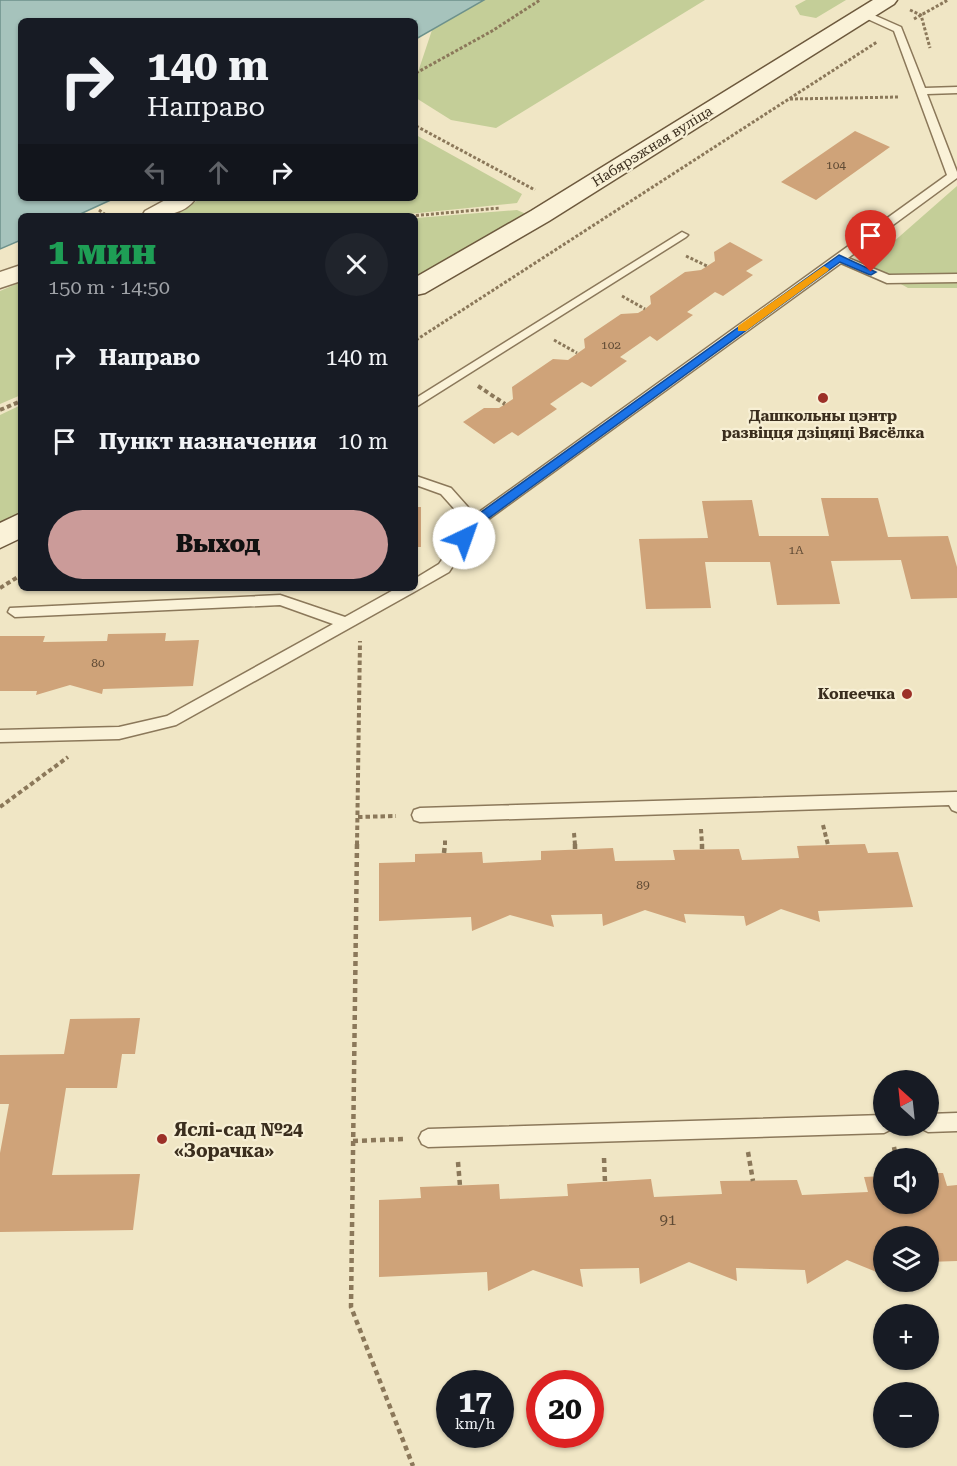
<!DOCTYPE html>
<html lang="ru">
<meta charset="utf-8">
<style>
:root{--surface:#171b24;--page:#20242c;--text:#f1f3f6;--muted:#9ea1a6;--accent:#cb9b99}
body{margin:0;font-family:"Roboto Serif",serif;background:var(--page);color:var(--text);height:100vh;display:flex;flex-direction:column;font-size:22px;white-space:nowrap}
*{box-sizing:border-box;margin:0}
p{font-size:20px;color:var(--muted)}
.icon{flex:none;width:33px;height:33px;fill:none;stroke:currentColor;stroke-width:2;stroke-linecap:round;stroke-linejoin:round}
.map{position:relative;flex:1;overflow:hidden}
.side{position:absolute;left:18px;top:213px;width:400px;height:378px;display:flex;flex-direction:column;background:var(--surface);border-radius:9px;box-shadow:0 2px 4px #0004}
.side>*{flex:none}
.banner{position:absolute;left:18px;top:18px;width:400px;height:183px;border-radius:9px;box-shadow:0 2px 4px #0004;background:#171b24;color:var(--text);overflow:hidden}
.needle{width:39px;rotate:333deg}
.tools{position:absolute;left:873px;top:1070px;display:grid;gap:12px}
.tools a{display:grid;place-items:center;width:66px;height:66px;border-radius:50%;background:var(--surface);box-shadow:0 2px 4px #0004;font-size:30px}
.speed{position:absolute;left:436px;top:1370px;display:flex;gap:12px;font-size:30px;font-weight:700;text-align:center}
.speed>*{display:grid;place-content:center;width:78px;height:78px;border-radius:50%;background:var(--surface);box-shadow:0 2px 4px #0004;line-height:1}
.speed small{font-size:15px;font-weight:400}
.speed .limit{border:9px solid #d22;background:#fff;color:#111}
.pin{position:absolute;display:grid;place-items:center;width:51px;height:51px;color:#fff;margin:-62px -26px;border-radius:50% 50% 50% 0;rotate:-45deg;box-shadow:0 0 6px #0007}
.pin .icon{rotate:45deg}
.me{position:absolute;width:66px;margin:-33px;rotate:42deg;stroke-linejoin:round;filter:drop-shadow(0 0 4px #0008)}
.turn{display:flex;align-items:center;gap:21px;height:126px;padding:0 30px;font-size:27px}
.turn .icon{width:78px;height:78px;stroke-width:2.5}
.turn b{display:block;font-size:42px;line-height:51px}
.lanes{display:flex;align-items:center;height:57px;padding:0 30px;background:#0003;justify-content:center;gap:30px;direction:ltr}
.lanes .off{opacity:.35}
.round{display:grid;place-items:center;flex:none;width:63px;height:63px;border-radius:32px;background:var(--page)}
.overview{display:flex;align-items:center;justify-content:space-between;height:102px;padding:0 30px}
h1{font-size:36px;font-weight:800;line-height:45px;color:#1e9e55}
.button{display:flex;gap:12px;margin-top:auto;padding:12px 30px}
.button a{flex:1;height:69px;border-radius:36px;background:var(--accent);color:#111;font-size:24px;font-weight:800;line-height:69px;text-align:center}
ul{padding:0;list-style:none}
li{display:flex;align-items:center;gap:18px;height:84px;padding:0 30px}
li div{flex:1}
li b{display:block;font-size:22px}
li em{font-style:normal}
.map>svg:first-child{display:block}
.green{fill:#c4ce98}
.water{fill:#a6c3bc;stroke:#6d918b;stroke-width:1.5}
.building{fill:#cfa379}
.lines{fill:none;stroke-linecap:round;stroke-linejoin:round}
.lane-casing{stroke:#8b785a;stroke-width:3}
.street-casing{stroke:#8b785a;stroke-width:3}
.secondary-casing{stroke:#6d593d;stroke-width:3}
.path-far2{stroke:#8b785a;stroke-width:3;stroke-dasharray:3 2;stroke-linecap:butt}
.path-far1{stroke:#8b785a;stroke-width:4;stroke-dasharray:4.5 3;stroke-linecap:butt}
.path{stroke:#8b785a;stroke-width:4.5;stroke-dasharray:5 4;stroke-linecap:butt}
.lane{fill:#faf2d8;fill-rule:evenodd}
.street{fill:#faf2d8;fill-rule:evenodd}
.secondary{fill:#faf2d8;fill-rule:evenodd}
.route{fill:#1a73e8;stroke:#114b97;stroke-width:1.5}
.slow{fill:#f59e0b}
.poi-dot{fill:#9c3028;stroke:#f7efd4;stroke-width:2}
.labels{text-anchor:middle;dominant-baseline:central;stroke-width:4.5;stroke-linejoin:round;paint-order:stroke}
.number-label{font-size:12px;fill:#604b35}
.far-street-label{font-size:14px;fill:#3b2e1e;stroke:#f7efd4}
.poi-label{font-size:15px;font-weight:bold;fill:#3b2e1e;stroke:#f7efd4}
.near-number-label{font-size:15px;fill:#604b35}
.near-poi-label{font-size:18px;font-weight:bold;fill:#3b2e1e;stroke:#f7efd4;text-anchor:start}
</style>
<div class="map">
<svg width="957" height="1466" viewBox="0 0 957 1466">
<rect width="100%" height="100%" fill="#f0e6c5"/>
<!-- green -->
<path class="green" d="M 484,0 L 705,0 L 496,128 L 451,120 L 416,98 L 416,78 L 432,30 Z
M 806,0 L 846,0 L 816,18 L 800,15 L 795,6 Z
M 416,135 L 522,194 L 517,203 L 389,216 L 170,216 L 202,198 L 416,198 Z
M 957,186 L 957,288 L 908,288 L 867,265 Z
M 517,210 L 526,214 L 416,278 L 416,218 Z
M 21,282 L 21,395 L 0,404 L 0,291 Z
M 21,405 L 21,514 L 0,525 L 0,415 Z"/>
<!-- water -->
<path class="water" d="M 0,0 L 484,0 L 416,39 L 416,21 L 21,21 L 21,198 L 115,198 L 76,216 L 21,216 L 21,240 L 0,249 Z"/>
<!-- building -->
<path class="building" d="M 855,131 L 890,147 L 816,200 L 781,182 Z
M 730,242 L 763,260 L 746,271 L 753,275 L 723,296 L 715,292 L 687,312 L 693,315 L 657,341 L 650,336 L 620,357 L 627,361 L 591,387 L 582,382 L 550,404 L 557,409 L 518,436 L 512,432 L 494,444 L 463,422 L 484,408 L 499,408 L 513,399 L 512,387 L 553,359 L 568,360 L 585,348 L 584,339 L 621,314 L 638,313 L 645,309 L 651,304 L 650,296 L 685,272 L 701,270 L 715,261 L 714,252 Z
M 821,498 L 878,498 L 888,537 L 948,536 L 957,567 L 957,598 L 911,599 L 901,560 L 831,561 L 840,604 L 777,605 L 770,562 L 705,562 L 711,608 L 646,609 L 639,539 L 708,538 L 702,501 L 752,500 L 759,536 L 829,536 Z
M 416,507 L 421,507 L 421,547 L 416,547 Z
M 166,633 L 165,641 L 199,640 L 193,686 L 103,689 L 102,694 L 70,685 L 36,695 L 37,691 L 0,691 L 0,636 L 45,636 L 43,642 L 107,641 L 108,634 Z
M 865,844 L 868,853 L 898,852 L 913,907 L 818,911 L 820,922 L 781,909 L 746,926 L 744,916 L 684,914 L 686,923 L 645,910 L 603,926 L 602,914 L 551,915 L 554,927 L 510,915 L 472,931 L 471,917 L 379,921 L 379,863 L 415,862 L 415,854 L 482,852 L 483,863 L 541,860 L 541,851 L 613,848 L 615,861 L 675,860 L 673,850 L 739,849 L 742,860 L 799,858 L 797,846 Z
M 140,1018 L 135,1054 L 122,1054 L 117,1088 L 66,1088 L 52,1175 L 140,1174 L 133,1230 L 0,1232 L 0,1153 L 9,1104 L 0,1104 L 0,1055 L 64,1054 L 70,1019 Z
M 928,1173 L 943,1173 L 947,1186 L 957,1185 L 957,1261 L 928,1262 L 928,1236 L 884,1236 L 884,1275 L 847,1260 L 807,1284 L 805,1270 L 736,1268 L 737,1281 L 689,1262 L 640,1284 L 639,1268 L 580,1269 L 583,1287 L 533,1270 L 488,1291 L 487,1272 L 379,1277 L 379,1200 L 421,1198 L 420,1187 L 499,1184 L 500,1199 L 568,1196 L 567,1184 L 651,1179 L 654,1197 L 722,1194 L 720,1181 L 797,1180 L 802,1195 L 868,1192 L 864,1177 L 884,1176 L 884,1203 L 928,1203 Z"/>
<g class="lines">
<defs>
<path id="lane" d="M 861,12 L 867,12 L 901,27 L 925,88 L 957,87 L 957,93 L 927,94 L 957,172 L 957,178 L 848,258 L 889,275 L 957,274 L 957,282 L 887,283 L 841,263 L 479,526 L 449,572 L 414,592 L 176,725 L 119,739 L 0,742 L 0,730 L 119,727 L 167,716 L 333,624 L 280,605 L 15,617 L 8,612 L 10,608 L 280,595 L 345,617 L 397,588 L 416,588 L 416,578 L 439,564 L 467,523 L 441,494 L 416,485 L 416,476 L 451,488 L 475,515 L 947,175 L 894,31 L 861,16 Z
M 682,232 L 688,235 L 686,237 L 416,407 L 416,398 Z
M 955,792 L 957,792 L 957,812 L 952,810 L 949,805 L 420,822 L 414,820 L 412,815 L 414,810 L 420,808 Z
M 957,1113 L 957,1131 L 928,1132 L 922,1129 L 920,1125 L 928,1125 L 928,1114 Z
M 884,1115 L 884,1125 L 893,1125 L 890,1130 L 884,1133 L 428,1147 L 422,1144 L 419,1138 L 422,1132 L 428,1129 Z"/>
<path id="street" d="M 169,198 L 196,198 C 184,216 161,216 142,216 L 145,211 Z
M 21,265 L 21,281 L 0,288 L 0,272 Z"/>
<path id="secondary" d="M 873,0 L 897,0 L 894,4 L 549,221 L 425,293 L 416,295 L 416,277 L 531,211 Z
M 21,513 L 21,538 L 0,548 L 0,523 Z"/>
</defs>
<!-- lane casing -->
<use href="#lane" class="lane-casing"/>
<!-- street casing -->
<use href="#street" class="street-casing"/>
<!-- secondary casing -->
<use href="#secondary" class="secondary-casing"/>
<!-- path-far2 -->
<path class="path-far2" d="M 910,10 L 921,15 L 930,48
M 914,19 L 948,0
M 416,73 L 492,31 L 540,0
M 790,99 L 899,97
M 416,126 L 535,190
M 99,210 L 107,216
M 411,216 L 500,208
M 686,256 L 707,266
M 622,296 L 645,309
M 416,340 L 877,42
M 554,340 L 577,353"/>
<!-- path-far1 -->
<path class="path-far1" d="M 478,386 L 505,404
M 0,410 L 21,401
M 0,588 L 21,575
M 0,807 L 68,757
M 358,817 L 396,816
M 823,825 L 828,845
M 701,829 L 702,845
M 574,833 L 575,845
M 357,845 L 360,641
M 445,845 L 445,839"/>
<!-- path -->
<path class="path" d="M 357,844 L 351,1307 L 413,1466
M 575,844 L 575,850
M 702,844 L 702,850
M 444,853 L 445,844
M 353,1141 L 404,1139
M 894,1147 L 896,1158
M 748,1152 L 753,1181
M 604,1158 L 605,1182
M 458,1162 L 460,1186"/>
<!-- lane -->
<use href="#lane" class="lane"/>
<!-- street -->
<use href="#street" class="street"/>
<!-- secondary -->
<use href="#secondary" class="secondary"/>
</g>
<!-- route -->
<path class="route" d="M 839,255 L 876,272 L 871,275 L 868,274 L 840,262 L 478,526 L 468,542 L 460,542 L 458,538 L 470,520 Z"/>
<!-- slow -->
<path class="slow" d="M 824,266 L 829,269 L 828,271 L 746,331 L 738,331 L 738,326 Z"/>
<!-- markers -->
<g class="poi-dot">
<circle cx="823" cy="398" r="6"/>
<circle cx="907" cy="694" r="6"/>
<circle cx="162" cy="1139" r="6"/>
</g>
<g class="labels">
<!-- number labels -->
<g class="number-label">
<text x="836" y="165">104</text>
<text x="611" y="345">102</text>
<text x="796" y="550">1А</text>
<text x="98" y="663">80</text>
<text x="643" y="885">89</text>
</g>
<!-- far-street labels -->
<g class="far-street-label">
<text transform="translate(652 146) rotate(-32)">Набярэжная вуліца</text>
</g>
<!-- poi labels -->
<g class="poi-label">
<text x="823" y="416">Дашкольны цэнтр<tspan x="823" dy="17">развіцця дзіцяці Вясёлка</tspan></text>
<text x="895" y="694" text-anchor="end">Копеечка</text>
</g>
<!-- near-number labels -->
<g class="near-number-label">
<text x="668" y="1220">91</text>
</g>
<!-- near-poi labels -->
<g class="near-poi-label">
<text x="174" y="1129">Яслі-сад №24<tspan x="174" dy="21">«Зорачка»</tspan></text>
</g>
</g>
</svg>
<div class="tools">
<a><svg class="needle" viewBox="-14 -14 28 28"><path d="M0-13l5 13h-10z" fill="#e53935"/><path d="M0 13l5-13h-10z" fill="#9ea1a6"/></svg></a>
<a><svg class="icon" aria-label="sound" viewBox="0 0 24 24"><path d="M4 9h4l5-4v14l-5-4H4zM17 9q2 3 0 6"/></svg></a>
<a><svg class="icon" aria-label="layers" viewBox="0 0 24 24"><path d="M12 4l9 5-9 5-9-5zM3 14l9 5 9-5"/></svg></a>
<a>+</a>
<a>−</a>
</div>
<div class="speed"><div>17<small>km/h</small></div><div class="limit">20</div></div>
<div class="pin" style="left:871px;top:272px;background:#d93025"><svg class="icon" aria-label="arrive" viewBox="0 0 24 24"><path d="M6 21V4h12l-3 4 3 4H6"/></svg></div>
<svg class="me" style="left:464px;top:538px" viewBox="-20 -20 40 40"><circle r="19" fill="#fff"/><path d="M0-13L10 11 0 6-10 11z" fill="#1a73e8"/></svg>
<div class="banner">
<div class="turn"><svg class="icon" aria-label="right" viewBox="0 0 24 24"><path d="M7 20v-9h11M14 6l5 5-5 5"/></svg><div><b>140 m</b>Направо</div></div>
<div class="lanes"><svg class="icon off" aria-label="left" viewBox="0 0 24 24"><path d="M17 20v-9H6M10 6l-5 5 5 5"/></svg><svg class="icon off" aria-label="ahead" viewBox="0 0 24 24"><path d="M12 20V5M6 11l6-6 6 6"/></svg><svg class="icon" aria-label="right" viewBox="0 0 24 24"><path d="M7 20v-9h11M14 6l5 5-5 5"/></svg></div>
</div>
<section class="side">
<div class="overview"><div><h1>1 мин</h1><p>150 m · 14:50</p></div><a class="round"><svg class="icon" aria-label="close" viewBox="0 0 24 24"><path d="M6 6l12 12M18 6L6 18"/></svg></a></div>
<ul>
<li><svg class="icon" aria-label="right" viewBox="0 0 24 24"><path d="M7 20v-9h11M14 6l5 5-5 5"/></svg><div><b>Направо</b></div><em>140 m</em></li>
<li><svg class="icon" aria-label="arrive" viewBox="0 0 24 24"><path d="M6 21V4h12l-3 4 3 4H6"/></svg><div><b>Пункт назначения</b></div><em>10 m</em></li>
</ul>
<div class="button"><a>Выход</a></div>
</section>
</div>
